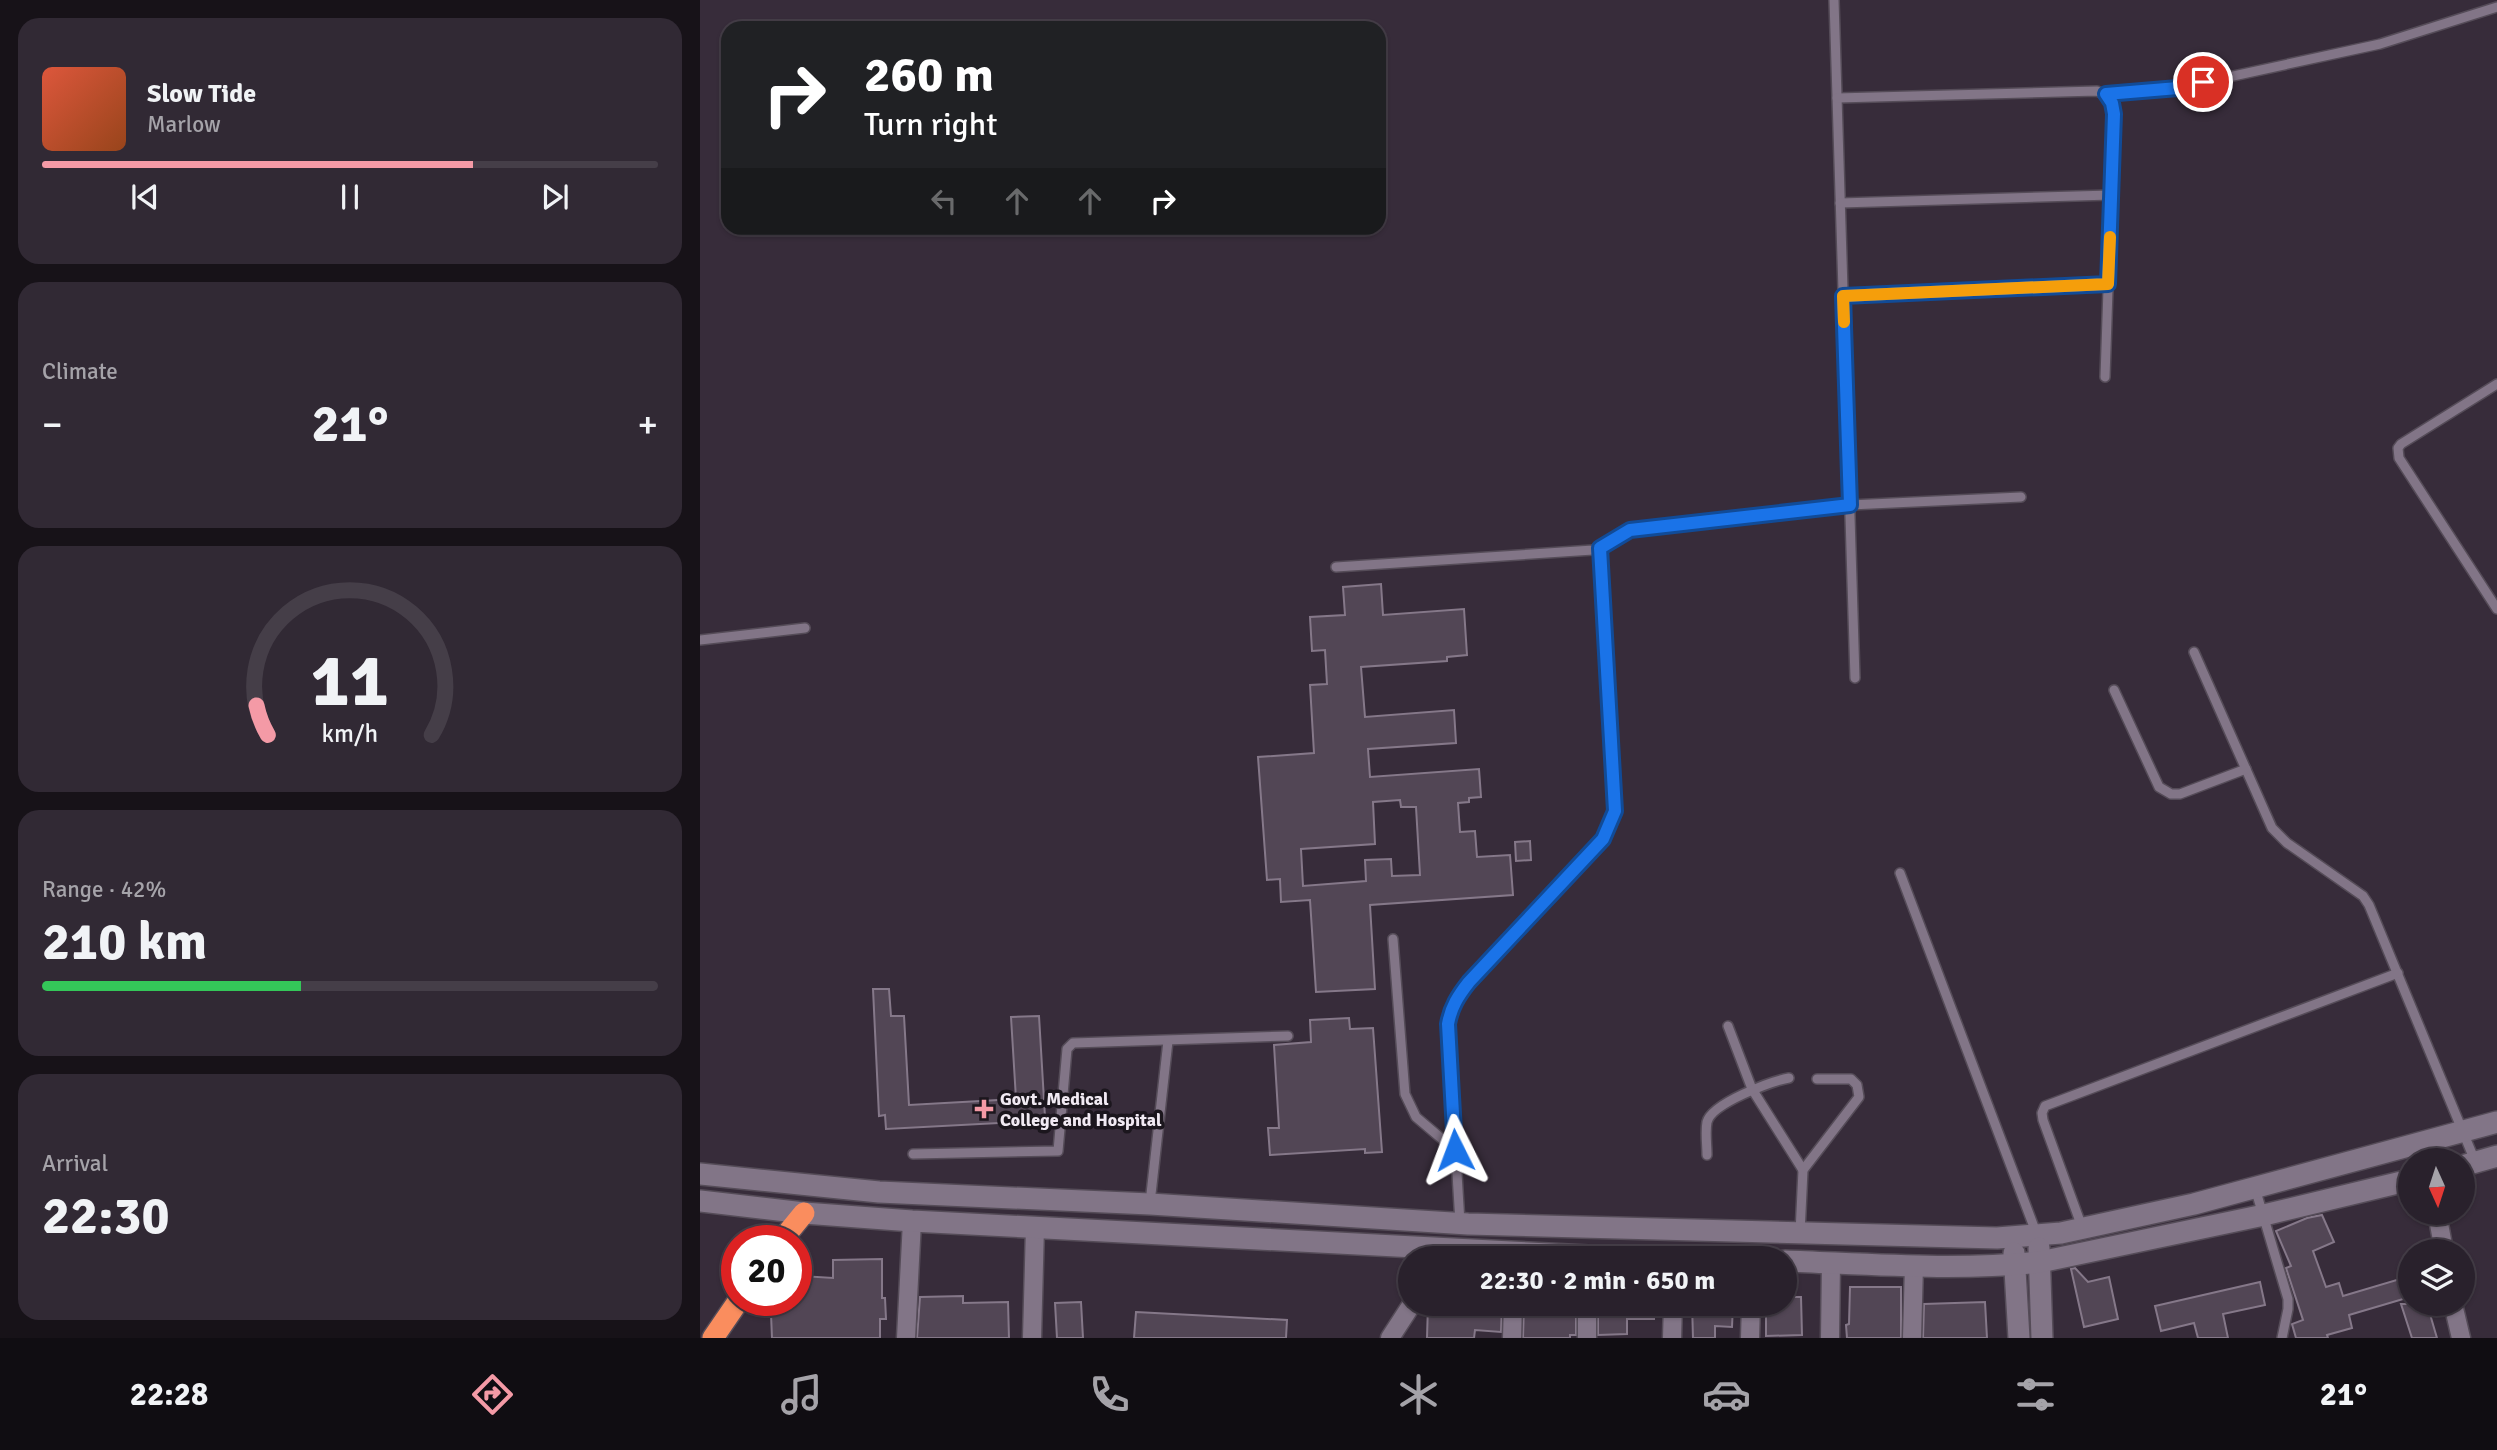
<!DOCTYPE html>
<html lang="en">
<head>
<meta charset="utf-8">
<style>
	:root { --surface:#29212c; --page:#312934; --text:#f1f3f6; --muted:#a5a3a9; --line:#453e48; --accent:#f49aa6 }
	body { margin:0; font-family:Signika,sans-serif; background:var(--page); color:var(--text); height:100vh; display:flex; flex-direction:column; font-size:26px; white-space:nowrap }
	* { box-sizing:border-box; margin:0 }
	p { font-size:23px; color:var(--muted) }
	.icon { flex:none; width:38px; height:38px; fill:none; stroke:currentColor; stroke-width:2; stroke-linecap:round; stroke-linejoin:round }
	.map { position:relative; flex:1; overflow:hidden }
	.details { display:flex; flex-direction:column; gap:18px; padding:18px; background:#171218; width:700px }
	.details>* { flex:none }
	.hud { position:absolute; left:21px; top:21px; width:665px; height:214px; border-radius:21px; box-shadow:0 2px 5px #0004,0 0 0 2px var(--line); background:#202124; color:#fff; overflow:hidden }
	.needle { width:46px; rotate:177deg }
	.tools { position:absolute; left:1698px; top:1148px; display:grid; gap:14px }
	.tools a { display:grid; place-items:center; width:77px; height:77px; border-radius:50%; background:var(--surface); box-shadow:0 2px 5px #0004,0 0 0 2px var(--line); font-size:35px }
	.speed { position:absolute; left:21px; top:1225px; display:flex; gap:14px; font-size:35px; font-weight:700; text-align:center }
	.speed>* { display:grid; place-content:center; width:91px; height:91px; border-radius:50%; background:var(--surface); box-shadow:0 2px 5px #0004,0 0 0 2px var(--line); line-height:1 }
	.speed .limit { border:10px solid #d22; background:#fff; color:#111 }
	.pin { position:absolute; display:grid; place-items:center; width:60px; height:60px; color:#fff; margin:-30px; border:4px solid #fff; border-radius:50%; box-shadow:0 2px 7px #0007 }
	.me { position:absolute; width:77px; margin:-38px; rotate:357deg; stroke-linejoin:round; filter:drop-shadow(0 0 5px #0008) }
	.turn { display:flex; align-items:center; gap:24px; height:147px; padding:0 28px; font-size:32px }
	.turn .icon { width:91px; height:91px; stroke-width:2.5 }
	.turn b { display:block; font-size:49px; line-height:60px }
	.lanes { display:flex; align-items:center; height:66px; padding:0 28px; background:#0003; justify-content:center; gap:35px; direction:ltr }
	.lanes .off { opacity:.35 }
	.big { font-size:52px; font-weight:700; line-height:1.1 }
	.details .widget { flex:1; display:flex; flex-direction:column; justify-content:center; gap:10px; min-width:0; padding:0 24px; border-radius:21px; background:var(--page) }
	.details .dial { align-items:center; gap:0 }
	.dial svg { height:182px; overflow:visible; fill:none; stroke:var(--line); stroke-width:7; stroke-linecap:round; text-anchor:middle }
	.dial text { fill:var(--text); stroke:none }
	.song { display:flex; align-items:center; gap:21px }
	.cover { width:84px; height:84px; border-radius:10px; background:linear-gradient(135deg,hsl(10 70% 55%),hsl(20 70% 35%)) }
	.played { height:7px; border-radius:4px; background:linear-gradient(90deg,var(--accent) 70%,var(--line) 70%) }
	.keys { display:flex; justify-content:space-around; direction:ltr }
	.heat { display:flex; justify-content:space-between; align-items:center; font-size:38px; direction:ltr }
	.charge { height:10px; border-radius:5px; background:linear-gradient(90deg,#34c759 42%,var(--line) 0) }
	.trip { position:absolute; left:698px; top:1246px; width:399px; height:70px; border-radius:35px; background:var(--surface); box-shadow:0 2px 5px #0004,0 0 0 2px var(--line); font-weight:700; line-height:70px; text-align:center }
	.tab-bar { display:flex; height:112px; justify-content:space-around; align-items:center; background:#100d12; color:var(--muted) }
	.tab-bar .icon { width:49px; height:49px }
	.tab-bar .current { color:var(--accent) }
	.tab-bar b { font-size:32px; color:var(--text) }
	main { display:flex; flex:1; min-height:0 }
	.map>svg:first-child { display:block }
	.building { fill:#524655; stroke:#857889; stroke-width:2; fill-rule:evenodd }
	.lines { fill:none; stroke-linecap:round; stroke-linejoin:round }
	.lane-casing { stroke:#554c58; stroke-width:12 }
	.street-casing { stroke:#554c58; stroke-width:21 }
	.secondary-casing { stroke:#554c58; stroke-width:24 }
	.highway-casing { stroke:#554c58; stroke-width:24 }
	.lane { stroke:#827587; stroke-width:9 }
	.street { stroke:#827587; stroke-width:18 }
	.secondary { stroke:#827587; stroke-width:21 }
	.highway { stroke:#fa8d5e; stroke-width:21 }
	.route-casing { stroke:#114b97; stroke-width:18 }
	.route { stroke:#1a73e8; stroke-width:12 }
	.slow { stroke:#f59e0b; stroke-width:12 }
	.poi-dot { fill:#f49aa6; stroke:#1b161d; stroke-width:2.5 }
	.labels { text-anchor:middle; stroke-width:7; stroke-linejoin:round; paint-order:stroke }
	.poi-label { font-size:18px; font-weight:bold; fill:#f1eaf3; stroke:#1b161d; text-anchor:start }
</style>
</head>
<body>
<main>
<section class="details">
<div class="widget">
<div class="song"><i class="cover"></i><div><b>Slow Tide</b><p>Marlow</p></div></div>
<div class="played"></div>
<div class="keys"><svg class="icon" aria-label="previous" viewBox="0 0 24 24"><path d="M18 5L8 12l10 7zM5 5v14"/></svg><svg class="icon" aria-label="pause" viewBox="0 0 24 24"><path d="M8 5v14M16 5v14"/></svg><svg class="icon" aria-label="next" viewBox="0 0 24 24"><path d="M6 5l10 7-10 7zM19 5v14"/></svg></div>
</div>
<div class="widget"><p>Climate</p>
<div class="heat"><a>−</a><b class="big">21°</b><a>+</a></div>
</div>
<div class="widget dial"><svg viewBox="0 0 100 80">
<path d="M14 69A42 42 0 1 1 86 69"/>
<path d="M14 69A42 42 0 0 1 9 56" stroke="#f49aa6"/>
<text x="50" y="56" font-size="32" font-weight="700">11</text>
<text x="50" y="72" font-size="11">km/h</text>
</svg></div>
<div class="widget"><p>Range · 42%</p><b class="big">210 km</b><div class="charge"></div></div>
<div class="widget"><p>Arrival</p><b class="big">22:30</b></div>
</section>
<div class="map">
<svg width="1797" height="1338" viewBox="0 0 1797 1338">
	<rect width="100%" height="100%" fill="#372c3a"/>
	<g class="building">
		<path d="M681 584 683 615 764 609 767 655 747 657V661L661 667 665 717 754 710 756 743 668 749 670 777 779 769 781 797 769 798V802L758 803 760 832 775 831 777 857 810 855 813 895 670 905 675 989 616 992 610 900 581 902 580 879 567 880 558 757 614 753 610 685 627 684 625 650 612 651 610 617 645 615 643 587ZM700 800 701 807H716L720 875 692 876 691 859 665 860 666 881 603 886 601 849 675 844 673 802Z"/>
		<path d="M830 841 831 860 816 861 815 842Z"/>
		<path d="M173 989H189L191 1016H204L209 1105 316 1099 311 1017 339 1016 345 1117 320 1119V1122L186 1129 185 1115 179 1116Z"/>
		<path d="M649 1018 650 1029 673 1028 682 1152 665 1153V1149L570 1155 568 1128H579L574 1045 611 1042 610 1020Z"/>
		<path d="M1622 1215 1634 1242 1613 1251 1626 1287 1639 1283 1643 1296 1710 1276V1297L1649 1315 1652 1328 1627 1335 1628 1338H1596L1592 1324 1603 1320 1586 1268 1591 1266 1576 1231 1607 1218Z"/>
		<path d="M182 1259V1298H185L186 1319H180V1338H72L71 1314H76V1300H96V1283L98 1280H102V1276L133 1278V1260Z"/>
		<path d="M1375 1268 1388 1282 1409 1277 1418 1319 1384 1327 1371 1269Z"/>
		<path d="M1560 1282 1565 1305 1523 1314 1528 1338H1498L1494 1323 1461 1331 1455 1306Z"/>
		<path d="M1150 1287H1201V1338H1147L1146 1325 1149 1324Z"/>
		<path d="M263 1296V1303L308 1302 309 1338H217L220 1297Z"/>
		<path d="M1085 1297H1101L1102 1335 1066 1336V1304H1085Z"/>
		<path d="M381 1302 383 1338H357L355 1303Z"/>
		<path d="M1285 1302 1287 1338H1223L1224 1304Z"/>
		<path d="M728 1304H802L801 1332 775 1330 774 1338H727Z"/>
		<path d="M824 1304H876V1335H870V1338H823Z"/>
		<path d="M898 1304H954V1319H927V1334L898 1335Z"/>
		<path d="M992 1304H1033L1032 1327 1015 1326V1338H993Z"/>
		<path d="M1701 1304H1727L1737 1338H1712Z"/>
		<path d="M436 1312 587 1320 586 1338H434Z"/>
	</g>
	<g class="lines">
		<defs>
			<g id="lane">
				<path d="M1134 0 1155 678"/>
				<path d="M1406 95 1478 88 1680 44 1797 7"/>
				<path d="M1137 98 1397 91C1409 96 1412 102 1414 114L1405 377"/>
				<path d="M1140 203 1411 195"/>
				<path d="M1143 296 1408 283"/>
				<path d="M1797 384 1701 444 1698 448 1699 458 1797 609"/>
				<path d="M636 567 893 550 907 545 930 530 1150 505 1321 497"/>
				<path d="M0 640 105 628"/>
				<path d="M1494 652 1572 828 1587 843 1663 896 1669 905 1775 1161"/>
				<path d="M1414 690 1459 787 1471 794H1480L1546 769"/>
				<path d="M1200 873 1337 1235"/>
				<path d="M693 939 705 1094 716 1117 755 1150"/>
				<path d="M1028 1026 1052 1089 1103 1170"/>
				<path d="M213 1154 358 1151 367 1049 373 1043 588 1036"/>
				<path d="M1007 1155C1007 1145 1005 1132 1007 1122 1012 1103 1072 1081 1089 1078"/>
				<path d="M1555 1188 1588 1299V1309L1582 1338"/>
				<path d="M450 1203 468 1041"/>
				<path d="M760 1223 748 1024C751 1007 758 996 769 982L903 839 915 811 900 548"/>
				<path d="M1382 1227 1343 1120 1342 1113 1345 1106 1698 973"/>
				<path d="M1100 1233 1103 1170 1159 1097 1157 1085 1151 1079H1117"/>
			</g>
			<g id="street">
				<path d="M1722 1144 1726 1160"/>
				<path d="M1737 1213 1744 1251"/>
				<path d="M1753 1304 1761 1338"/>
				<path d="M206 1338 212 1221"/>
				<path d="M332 1338 335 1227"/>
				<path d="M690 1338 712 1304"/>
				<path d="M812 1338 813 1304"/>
				<path d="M887 1338V1304"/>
				<path d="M972 1338 973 1304"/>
				<path d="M1050 1338 1051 1304"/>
				<path d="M1130 1338 1131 1262"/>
				<path d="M1212 1338 1214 1265"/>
			</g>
			<g id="secondary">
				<path d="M1762 1166 1797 1156"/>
				<path d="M0 1174 179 1192 450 1204 768 1224 1297 1238 1361 1233 1494 1204 1797 1122"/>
				<path d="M0 1201 104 1213 212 1221 888 1256 981 1258"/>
				<path d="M1339 1248 1342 1338"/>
				<path d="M1314 1253 1319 1338"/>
				<path d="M1085 1261C1169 1264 1256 1271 1340 1262L1564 1215 1710 1180"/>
			</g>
			<g id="highway">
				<path d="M81 1241 104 1213"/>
				<path d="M13 1338 39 1300"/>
			</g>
		</defs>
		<use href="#lane" class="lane-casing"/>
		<use href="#street" class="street-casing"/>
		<use href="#secondary" class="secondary-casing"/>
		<use href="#highway" class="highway-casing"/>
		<use href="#lane" class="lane"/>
		<use href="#street" class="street"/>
		<use href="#secondary" class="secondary"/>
		<use href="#highway" class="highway"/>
	</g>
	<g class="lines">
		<defs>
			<path id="route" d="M755 1150 748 1024C751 1007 758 996 769 982L903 839 915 811 900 548 930 530 1150 505 1143 296 1408 284 1414 114 1412 103 1406 94 1478 88 1503 82"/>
		</defs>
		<use href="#route" class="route-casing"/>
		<use href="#route" class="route"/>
		<path class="slow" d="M1144 322 1143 296 1408 284 1410 237"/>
	</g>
	<path class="poi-dot" d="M280.5 1098.5h7v7h7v7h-7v7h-7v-7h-7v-7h7z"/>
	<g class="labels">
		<g class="poi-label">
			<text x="300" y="1105">Govt. Medical<tspan x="300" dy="21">College and Hospital</tspan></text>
		</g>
	</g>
</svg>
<div class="tools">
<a><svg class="needle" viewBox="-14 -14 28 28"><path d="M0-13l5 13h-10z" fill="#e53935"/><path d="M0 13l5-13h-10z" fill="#a5a3a9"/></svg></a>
<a><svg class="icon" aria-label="layers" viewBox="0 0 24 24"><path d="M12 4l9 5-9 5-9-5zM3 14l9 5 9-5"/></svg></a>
</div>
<div class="speed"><div class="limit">20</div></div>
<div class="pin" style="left:1503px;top:82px;background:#d93025"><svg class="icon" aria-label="arrive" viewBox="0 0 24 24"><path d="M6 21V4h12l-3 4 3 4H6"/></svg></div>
<svg class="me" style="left:755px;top:1150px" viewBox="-20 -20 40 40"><path d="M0-17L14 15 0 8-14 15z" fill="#1a73e8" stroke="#fff" stroke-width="4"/></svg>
<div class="trip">22:30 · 2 min · 650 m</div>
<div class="hud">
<div class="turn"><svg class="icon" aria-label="right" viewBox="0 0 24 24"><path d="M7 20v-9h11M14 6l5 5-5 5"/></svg><div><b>260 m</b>Turn right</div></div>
<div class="lanes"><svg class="icon off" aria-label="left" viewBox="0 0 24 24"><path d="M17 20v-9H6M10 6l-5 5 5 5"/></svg><svg class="icon off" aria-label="ahead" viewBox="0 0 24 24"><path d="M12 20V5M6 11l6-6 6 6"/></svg><svg class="icon off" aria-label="ahead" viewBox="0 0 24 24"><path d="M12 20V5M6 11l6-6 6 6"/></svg><svg class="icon" aria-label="right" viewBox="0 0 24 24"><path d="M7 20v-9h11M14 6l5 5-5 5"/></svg></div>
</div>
</div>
</main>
<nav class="tab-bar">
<b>22:28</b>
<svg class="icon current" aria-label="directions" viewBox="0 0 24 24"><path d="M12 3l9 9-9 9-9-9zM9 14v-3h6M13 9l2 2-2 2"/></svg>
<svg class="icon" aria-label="music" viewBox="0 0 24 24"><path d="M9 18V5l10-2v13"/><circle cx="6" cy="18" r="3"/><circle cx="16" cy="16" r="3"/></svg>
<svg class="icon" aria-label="phone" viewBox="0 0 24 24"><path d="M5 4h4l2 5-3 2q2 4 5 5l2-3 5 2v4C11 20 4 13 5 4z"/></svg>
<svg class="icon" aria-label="climate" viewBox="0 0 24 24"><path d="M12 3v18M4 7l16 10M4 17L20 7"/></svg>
<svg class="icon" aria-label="car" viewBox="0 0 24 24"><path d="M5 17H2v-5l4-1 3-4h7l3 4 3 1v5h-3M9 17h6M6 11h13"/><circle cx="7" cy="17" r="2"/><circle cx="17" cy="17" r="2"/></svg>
<svg class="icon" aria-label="filters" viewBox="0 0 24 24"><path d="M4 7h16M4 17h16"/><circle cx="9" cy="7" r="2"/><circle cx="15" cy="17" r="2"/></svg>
<b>21°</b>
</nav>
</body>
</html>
